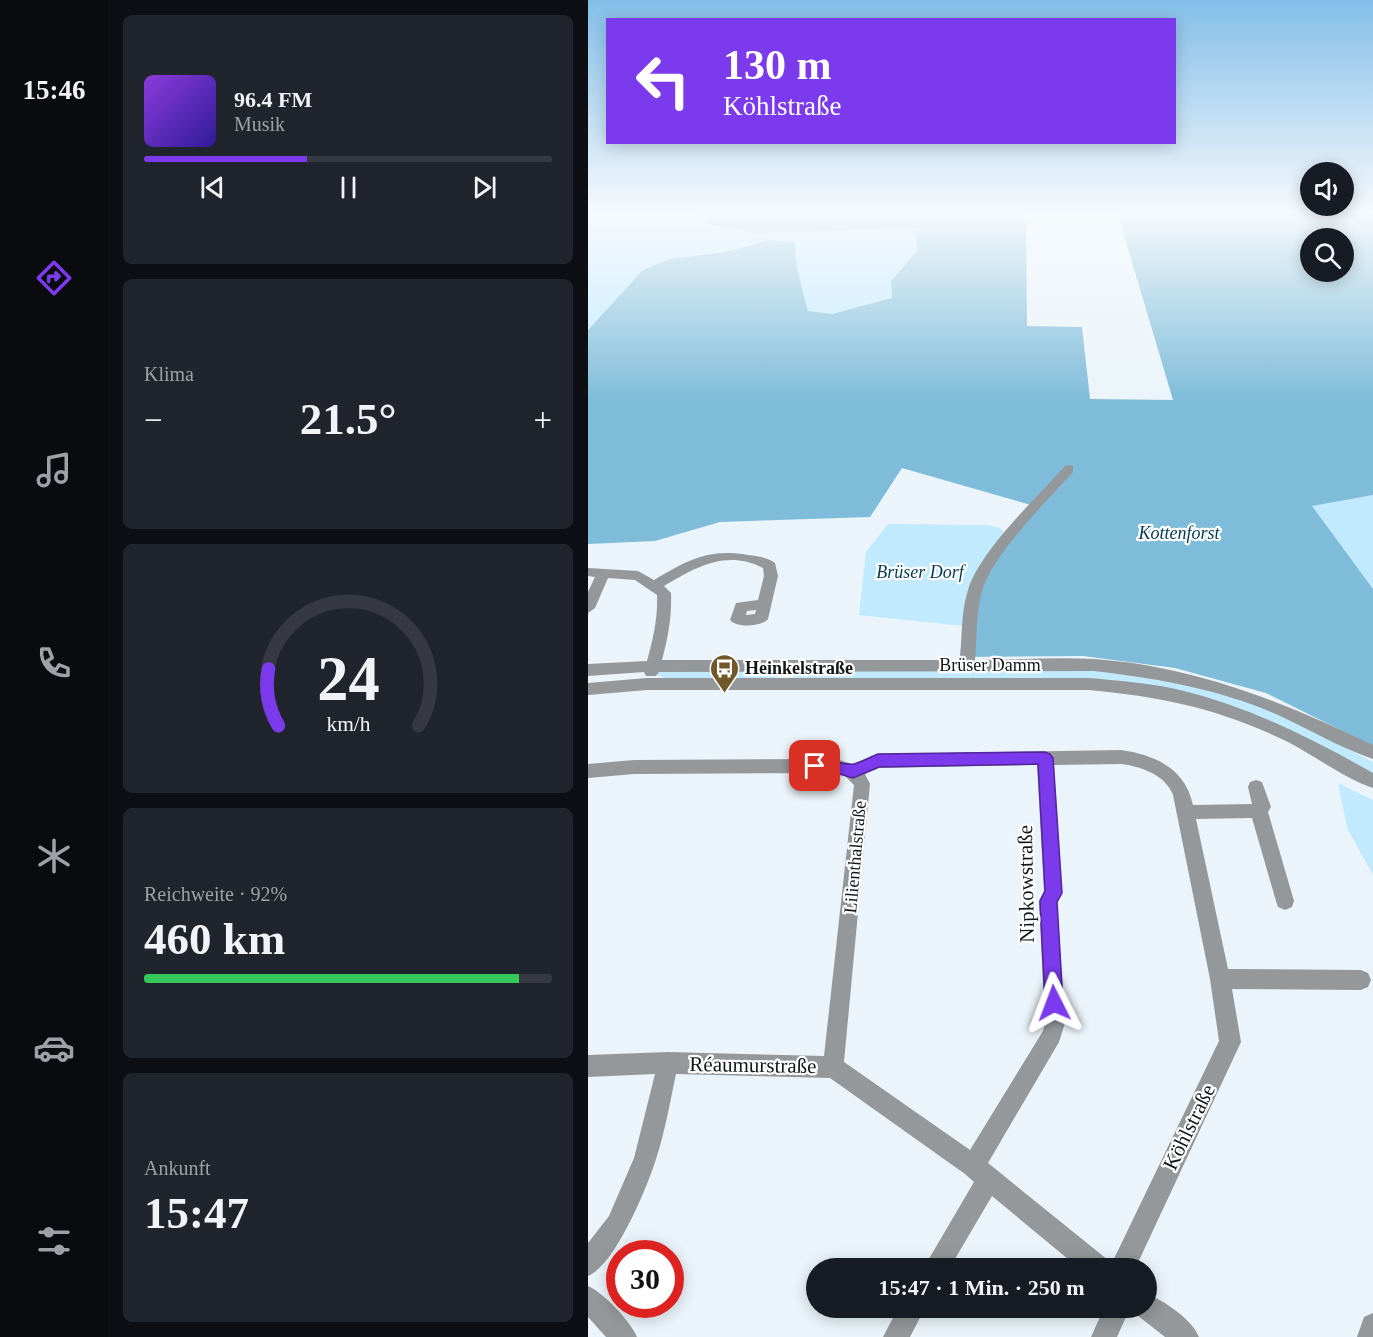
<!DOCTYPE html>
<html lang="de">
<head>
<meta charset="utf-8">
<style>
	:root { --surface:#171b24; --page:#20242c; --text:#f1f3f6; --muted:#9ea1a6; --line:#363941; --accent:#7c3aed }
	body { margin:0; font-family:Georgia,serif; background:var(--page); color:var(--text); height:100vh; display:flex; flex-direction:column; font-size:22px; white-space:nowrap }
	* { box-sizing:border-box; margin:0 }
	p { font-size:20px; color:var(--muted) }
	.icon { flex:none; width:33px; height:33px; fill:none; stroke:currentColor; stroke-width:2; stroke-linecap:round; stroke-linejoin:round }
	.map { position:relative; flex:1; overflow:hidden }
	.sheet { display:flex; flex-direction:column; gap:15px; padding:15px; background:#0d0f14; width:480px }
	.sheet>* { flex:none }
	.top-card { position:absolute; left:18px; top:18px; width:570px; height:126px; border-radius:0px; box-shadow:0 3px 15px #0003; background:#7c3aed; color:#fff; overflow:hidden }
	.controls { position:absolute; left:712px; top:162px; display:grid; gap:12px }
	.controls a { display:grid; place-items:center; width:54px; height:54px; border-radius:50%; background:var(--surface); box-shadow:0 3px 15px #0003; font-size:30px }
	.speed { position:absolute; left:18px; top:1240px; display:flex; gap:12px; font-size:30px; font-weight:700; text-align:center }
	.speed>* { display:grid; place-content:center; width:78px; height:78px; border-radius:50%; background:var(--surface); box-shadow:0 3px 15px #0003; line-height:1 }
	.speed .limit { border:9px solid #d22; background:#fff; color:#111 }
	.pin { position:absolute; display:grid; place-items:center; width:51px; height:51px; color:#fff; margin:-26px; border-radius:12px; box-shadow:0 3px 9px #0006 }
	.me { position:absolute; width:66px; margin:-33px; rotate:357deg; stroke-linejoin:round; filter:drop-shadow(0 0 4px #0008) }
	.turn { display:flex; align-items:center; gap:21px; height:126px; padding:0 18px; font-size:27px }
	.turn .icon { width:78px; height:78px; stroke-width:2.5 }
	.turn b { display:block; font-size:42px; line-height:51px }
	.big { font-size:45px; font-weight:600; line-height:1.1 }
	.sheet .widget { flex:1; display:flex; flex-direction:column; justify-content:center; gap:9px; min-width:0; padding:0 21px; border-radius:9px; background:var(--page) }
	.sheet .dial { align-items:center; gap:0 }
	.dial svg { height:156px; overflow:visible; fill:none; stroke:var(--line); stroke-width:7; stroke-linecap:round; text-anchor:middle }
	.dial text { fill:var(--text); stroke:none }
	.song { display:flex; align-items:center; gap:18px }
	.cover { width:72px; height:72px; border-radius:9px; background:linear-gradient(135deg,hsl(270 70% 55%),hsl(250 70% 35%)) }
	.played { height:6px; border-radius:3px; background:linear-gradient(90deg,var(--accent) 40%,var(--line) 40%) }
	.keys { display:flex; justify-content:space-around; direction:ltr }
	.heat { display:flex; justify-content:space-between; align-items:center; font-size:33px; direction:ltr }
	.charge { height:9px; border-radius:4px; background:linear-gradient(90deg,#34c759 92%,var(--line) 0) }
	.trip { position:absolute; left:218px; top:1258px; width:351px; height:60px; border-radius:30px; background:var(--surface); box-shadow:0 3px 15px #0003; font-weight:600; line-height:60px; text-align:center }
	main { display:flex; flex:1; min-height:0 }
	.tabs { display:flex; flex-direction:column; width:108px; justify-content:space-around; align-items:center; background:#090b0e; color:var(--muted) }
	.tabs .icon { width:42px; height:42px }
	.tabs .current { color:var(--accent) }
	.tabs b { font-size:27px; color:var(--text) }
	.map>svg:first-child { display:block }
	.green { fill:#c1eaff }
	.forest { fill:#7ebcd9; fill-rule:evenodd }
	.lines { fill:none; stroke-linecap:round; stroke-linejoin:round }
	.minor { fill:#94989b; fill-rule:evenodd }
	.route { fill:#7c3aed; stroke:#51269a; stroke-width:1.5 }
	.labels { text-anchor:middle; stroke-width:4.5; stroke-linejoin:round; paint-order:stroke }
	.park-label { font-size:18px; font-style:italic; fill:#023b4f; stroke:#fff }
	.street-label { font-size:18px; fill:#131719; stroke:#fff }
	.poi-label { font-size:18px; font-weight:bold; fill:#131719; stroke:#fff; text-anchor:start }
	.near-street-label { font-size:21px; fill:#131719; stroke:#fff }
</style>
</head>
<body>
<main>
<nav class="tabs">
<b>15:46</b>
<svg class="icon current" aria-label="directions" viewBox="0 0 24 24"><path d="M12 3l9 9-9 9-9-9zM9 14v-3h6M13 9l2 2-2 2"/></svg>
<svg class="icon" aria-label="music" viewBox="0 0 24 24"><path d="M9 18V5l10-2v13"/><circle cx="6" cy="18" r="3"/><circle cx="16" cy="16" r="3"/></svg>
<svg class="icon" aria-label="phone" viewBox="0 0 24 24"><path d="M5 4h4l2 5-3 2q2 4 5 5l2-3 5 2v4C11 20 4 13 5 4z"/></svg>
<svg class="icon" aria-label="climate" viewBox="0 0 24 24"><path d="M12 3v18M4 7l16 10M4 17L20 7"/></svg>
<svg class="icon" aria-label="car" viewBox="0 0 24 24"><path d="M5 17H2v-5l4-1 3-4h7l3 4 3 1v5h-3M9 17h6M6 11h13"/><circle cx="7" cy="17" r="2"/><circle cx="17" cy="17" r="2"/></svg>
<svg class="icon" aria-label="filters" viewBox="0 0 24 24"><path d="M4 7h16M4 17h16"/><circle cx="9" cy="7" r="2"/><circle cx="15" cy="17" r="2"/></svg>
</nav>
<section class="sheet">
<div class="widget">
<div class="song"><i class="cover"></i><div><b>96.4 FM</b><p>Musik</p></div></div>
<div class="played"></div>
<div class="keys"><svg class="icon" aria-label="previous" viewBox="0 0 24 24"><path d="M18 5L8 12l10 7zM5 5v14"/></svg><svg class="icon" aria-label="pause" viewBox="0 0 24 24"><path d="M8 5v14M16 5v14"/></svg><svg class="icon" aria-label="next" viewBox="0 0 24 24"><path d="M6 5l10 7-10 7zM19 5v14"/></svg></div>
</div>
<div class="widget"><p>Klima</p>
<div class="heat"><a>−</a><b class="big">21.5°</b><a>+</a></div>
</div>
<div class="widget dial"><svg viewBox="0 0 100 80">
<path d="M14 69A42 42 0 1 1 86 69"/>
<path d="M14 69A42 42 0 0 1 9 40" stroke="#7c3aed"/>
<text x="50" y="56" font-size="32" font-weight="700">24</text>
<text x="50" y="72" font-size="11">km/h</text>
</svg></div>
<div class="widget"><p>Reichweite · 92%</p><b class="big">460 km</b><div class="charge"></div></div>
<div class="widget"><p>Ankunft</p><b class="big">15:47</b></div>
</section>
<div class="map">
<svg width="785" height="1337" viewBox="0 0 785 1337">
	<rect width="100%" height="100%" fill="#eaf4fa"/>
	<g class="green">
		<path d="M0 215H100L125 225 167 233 329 227V251L303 281 304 298 244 314 220 312 209 269 207 242 180 240 138 252 82 259 0 330Z"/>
		<path d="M785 495V589L723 506Z"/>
		<path d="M300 524 400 525 412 528 418 535 375 626 271 615 278 552Z"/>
		<path d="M197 669 187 679H77L68 674 69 671Z"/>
		<path d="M493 669C522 673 551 675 580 679 653 691 720 728 785 762V774L748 755 559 685 203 679 213 670Z"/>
		<path d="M750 783 785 800V875L759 828Z"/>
	</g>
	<path class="forest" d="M100 215H438L439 326 494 327 502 399 585 400 530 215H785V495L724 506 785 589V746L678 693 587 668 495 656 372 657 377 609 443 505 314 468 282 517 132 522 67 541 0 544V330L55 270 82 259 138 252 180 240 207 242 209 269 220 311 244 314 304 298 303 281 329 251 328 228 167 233 125 225ZM723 238H756V272H723Z"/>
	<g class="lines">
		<g class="minor">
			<path d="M481 465 485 466V472C459 501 404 555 394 591 388 612 389 638 387 660 426 660 467 657 506 659 606 666 696 702 785 745V759C749 747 712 724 676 709 620 687 565 678 506 671L71 672 68 676H58L56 672 0 676V664L59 661C65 639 70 618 69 595L47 580 20 578 7 608 0 613V592L7 577 0 576V568L50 571 66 580C99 561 119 548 160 555 169 556 179 557 187 563L190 576 180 619C173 627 149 628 142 620L148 603 170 600 176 576 175 568C138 549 107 568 76 586L83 593C84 616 80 638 74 660H372C374 638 373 611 380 590 393 549 447 500 477 466ZM168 610 167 614 158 615 159 611Z"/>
			<path d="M59 678H501C533 681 565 683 596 691 664 708 725 739 785 773V788C758 779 727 756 700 742 632 709 576 697 501 690H59L0 695V683Z"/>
			<path d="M533 750C567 755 597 768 605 805L664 804 660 787 662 782 668 780 674 782 683 807 680 812 706 901 704 907 697 910 690 907 688 901 664 818 608 819 640 969 773 970 780 973 783 980 780 987 773 990 644 989 653 1042 547 1269H492L404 1196 361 1269H335L386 1182 377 1174 242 1078 88 1074C82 1102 77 1132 68 1159 59 1188 27 1265 0 1276V1243L21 1216 46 1158 67 1074 0 1077V1055L80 1052 236 1056 266 785 257 776 248 773 46 774 0 778V764L46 760 248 759 264 764 290 754ZM533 764C552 766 578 775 585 795L622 979 631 1041 522 1267 520 1260 400 1163 471 1042 477 1023 469 903 474 893 466 765ZM449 765 456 891 451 901 457 1023 455 1031 382 1150 256 1062 282 784 277 774 291 768Z"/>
			<path d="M0 1286C16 1293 42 1321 49 1337H18L0 1317Z"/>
			<path d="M558 1293C576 1301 604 1319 611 1337H577L549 1315 546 1308H558Z"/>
			<path d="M310 1308H337L322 1337H295Z"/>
			<path d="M516 1308H542L529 1337H503Z"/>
			<path d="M785 1313V1337H769L776 1317Z"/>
		</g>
	</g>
	<linearGradient id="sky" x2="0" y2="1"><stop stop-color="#83bee8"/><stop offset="0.53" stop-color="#f6fafd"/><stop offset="1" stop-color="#f6fafd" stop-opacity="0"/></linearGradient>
	<rect width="785" height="402" fill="url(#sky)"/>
	<path class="route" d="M457 752 462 754 465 758 474 893 469 902 475 1003 473 1009 466 1012 459 1009 457 1003 452 901 457 891 450 764 291 767 265 778 248 773 222 771 220 766 222 762C239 756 255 766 266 764 274 762 282 757 290 754Z"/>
	<defs>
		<symbol id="bus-pin" viewBox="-11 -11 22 30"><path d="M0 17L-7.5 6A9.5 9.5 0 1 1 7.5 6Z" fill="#715729" stroke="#fff"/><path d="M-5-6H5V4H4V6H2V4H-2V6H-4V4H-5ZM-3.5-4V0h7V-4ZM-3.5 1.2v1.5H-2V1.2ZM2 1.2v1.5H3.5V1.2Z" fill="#fff"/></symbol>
	</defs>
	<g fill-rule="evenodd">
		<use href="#bus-pin" x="120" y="652" width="33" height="45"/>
	</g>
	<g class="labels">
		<g class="park-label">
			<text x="591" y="539">Kottenforst</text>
			<text x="332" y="578">Brüser Dorf</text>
		</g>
		<g class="street-label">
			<text x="402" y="671">Brüser Damm</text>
			<text transform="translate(267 857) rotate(-85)" y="6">Lilienthalstraße</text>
		</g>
		<g class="poi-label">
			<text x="157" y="674">Heinkelstraße</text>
		</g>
		<g class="near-street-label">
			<text transform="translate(438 884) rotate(-91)" y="7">Nipkowstraße</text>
			<text transform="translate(165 1065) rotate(1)" y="7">Réaumurstraße</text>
			<text transform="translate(601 1127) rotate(-64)" y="7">Köhlstraße</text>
		</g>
	</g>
</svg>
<div class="controls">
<a><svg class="icon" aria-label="sound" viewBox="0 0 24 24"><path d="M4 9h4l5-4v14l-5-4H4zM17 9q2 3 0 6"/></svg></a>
<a><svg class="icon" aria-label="search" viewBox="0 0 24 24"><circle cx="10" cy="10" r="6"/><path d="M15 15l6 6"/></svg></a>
</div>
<div class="speed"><div class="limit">30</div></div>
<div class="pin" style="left:227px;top:766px;background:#d93025"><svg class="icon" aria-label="arrive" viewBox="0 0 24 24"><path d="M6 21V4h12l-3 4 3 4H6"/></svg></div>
<svg class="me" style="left:466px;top:1003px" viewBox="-20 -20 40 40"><path d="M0-17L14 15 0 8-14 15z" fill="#7c3aed" stroke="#fff" stroke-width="4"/></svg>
<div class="trip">15:47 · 1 Min. · 250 m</div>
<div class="top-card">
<div class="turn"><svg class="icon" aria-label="left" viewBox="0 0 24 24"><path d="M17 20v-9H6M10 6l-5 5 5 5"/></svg><div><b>130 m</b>Köhlstraße</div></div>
</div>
</div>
</main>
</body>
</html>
